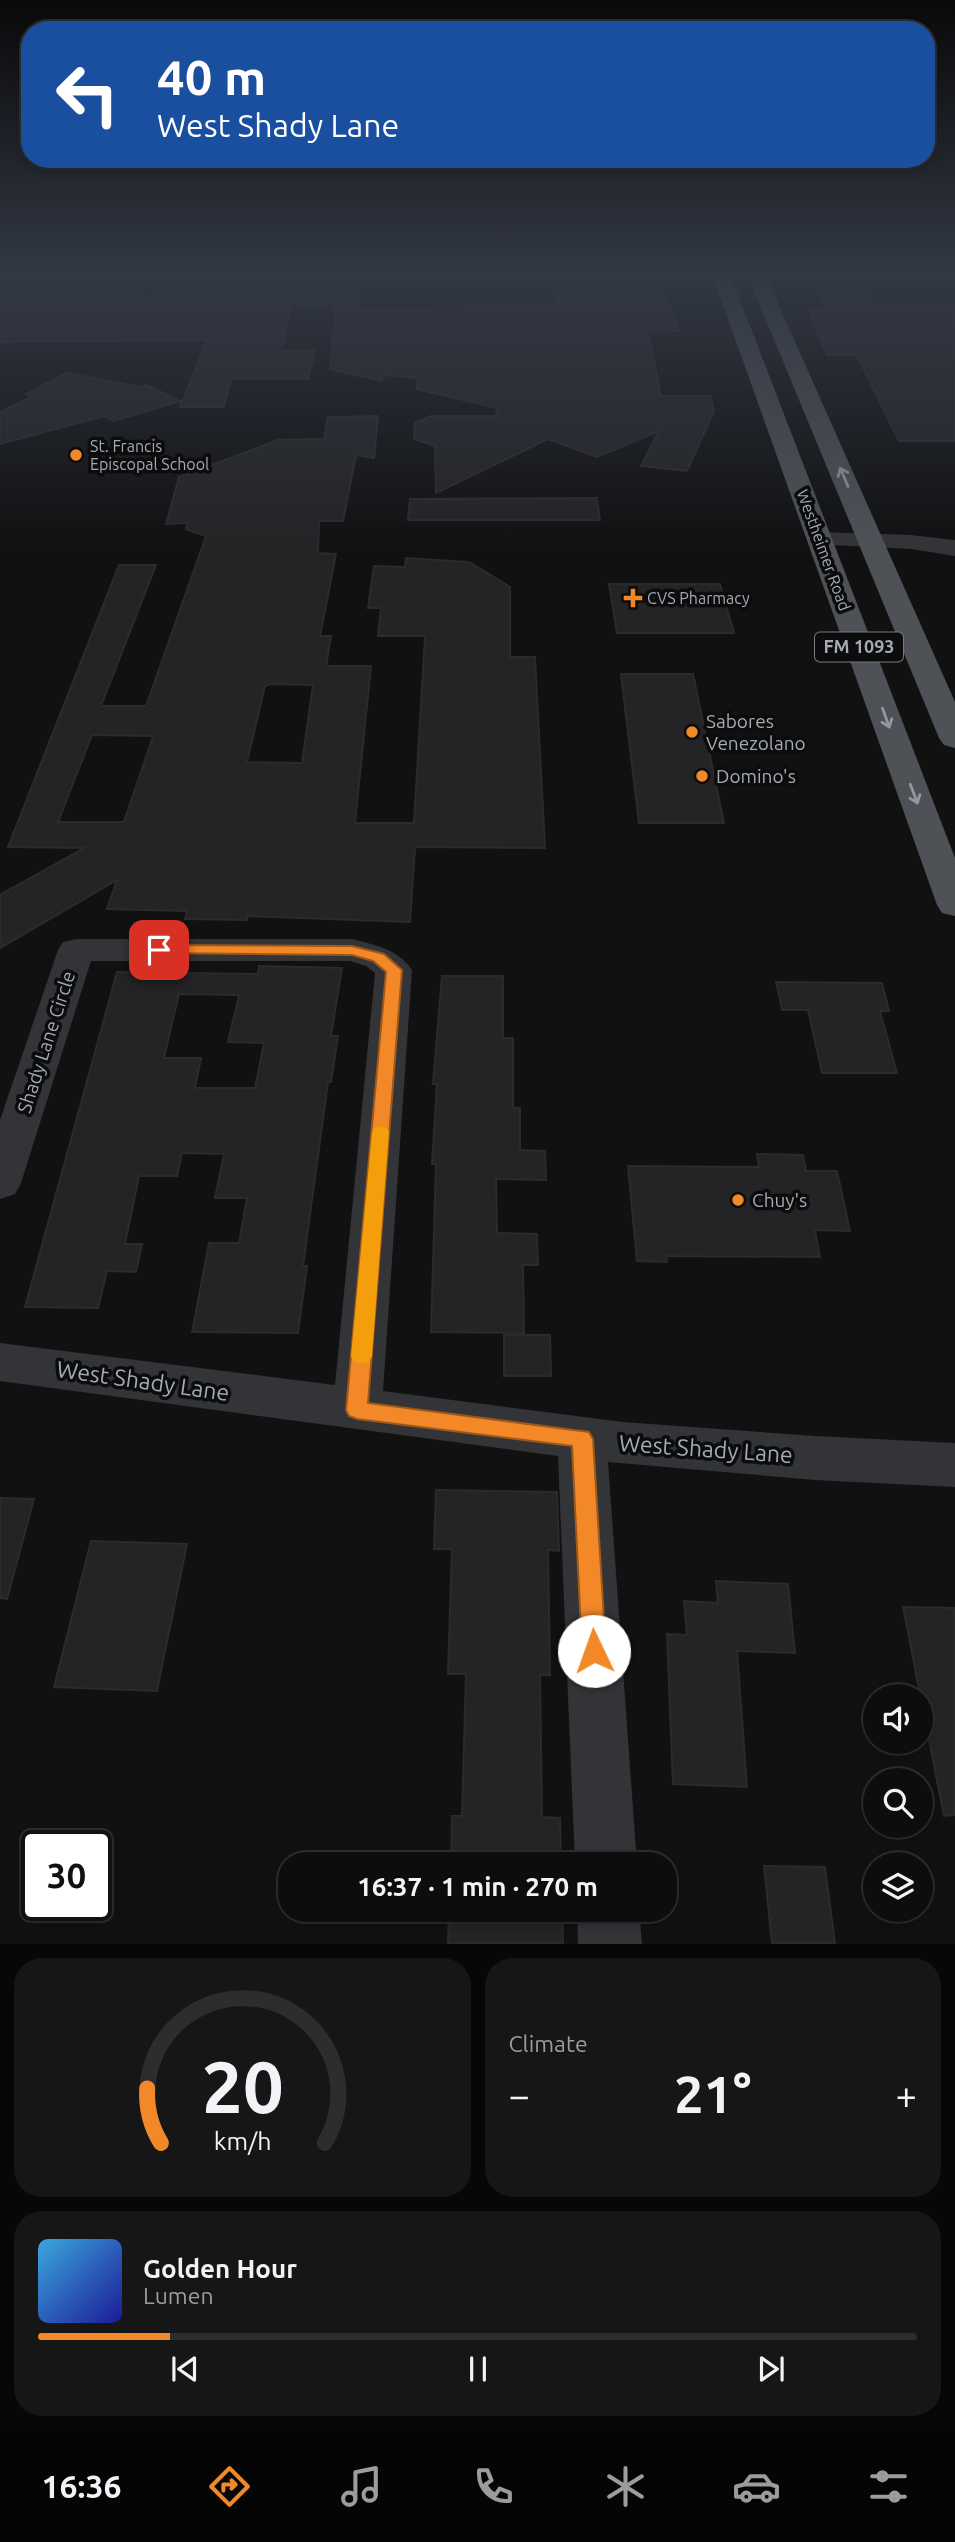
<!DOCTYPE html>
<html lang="en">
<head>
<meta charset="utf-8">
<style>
	:root { --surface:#0d0d0e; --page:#161617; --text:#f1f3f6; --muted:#9a9c9e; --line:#2d2d2e; --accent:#f28828 }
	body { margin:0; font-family:Ubuntu,sans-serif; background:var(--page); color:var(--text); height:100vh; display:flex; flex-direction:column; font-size:26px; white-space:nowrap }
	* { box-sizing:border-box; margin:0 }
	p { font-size:23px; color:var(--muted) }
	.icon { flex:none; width:38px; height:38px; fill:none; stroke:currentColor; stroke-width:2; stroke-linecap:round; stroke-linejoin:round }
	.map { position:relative; height:1944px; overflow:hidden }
	.details { display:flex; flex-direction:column; gap:14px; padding:14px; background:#070708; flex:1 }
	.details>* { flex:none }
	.top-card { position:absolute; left:21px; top:21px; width:914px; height:147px; border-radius:28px; box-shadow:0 4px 10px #0003,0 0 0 2px var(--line); background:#1a4fa0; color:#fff; overflow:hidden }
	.tools { position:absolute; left:863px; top:1684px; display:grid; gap:14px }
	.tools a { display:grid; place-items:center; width:70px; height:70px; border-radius:50%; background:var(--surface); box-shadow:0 4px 10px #0003,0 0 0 2px var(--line); font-size:35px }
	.speed { position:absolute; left:21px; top:1830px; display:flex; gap:14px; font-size:35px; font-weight:700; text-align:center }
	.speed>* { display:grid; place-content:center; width:91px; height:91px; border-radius:50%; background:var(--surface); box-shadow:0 4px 10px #0003,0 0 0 2px var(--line); line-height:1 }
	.speed .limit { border:4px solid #111; border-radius:10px; background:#fff; color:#111 }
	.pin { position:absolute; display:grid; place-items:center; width:60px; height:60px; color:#fff; margin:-30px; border-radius:14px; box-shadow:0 4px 10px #0006 }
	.me { position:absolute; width:77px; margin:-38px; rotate:357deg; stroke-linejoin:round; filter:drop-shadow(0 0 5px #0008) }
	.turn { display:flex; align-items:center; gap:24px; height:147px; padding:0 21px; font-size:32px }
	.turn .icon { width:91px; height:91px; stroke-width:2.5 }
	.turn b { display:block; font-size:49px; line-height:60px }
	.big { font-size:52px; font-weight:600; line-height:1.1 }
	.details .tile { flex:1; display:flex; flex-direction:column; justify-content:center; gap:10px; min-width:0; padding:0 24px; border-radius:28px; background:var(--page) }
	.details .dial { align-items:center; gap:0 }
	.dial svg { height:182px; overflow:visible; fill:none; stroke:var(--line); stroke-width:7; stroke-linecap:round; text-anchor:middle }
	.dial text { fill:var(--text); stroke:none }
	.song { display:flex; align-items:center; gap:21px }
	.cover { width:84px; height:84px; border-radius:10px; background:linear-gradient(135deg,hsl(200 70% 55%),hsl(240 70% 35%)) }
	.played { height:7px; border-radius:4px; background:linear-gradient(90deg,var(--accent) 15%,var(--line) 15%) }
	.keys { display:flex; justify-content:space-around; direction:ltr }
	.heat { display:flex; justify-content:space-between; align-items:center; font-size:38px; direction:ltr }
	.details .tiles { flex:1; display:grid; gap:14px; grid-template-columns:1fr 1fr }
	.tile:last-child { grid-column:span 2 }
	.trip { position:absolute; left:278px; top:1852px; width:399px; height:70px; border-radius:28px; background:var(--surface); box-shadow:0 4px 10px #0003,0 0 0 2px var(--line); font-weight:600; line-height:70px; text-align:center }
	.menu { display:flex; height:112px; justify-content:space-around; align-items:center; background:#050506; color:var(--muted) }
	.menu .icon { width:49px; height:49px }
	.menu .current { color:var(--accent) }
	.menu b { font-size:32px; color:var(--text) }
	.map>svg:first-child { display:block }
	.building { fill:#242426; stroke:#2b2b2e; stroke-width:2; fill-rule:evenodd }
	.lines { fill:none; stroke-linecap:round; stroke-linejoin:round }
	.minor { fill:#323437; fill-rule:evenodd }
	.major { fill:#4e5156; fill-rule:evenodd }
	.oneway { stroke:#9198a0 }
	.route { fill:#f28828; stroke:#9d581a; stroke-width:2 }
	.slow { fill:#f59e0b }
	.poi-dot { fill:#f28828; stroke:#0c0c0d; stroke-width:2.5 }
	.labels { text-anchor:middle; stroke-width:7; stroke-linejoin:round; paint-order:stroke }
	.far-poi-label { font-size:16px; fill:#a2aab3; stroke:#0c0c0d; text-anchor:start }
	.far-street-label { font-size:16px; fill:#a2aab3; stroke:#0c0c0d }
	.shield { fill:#0c0c0d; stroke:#757b81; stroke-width:2 }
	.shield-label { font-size:18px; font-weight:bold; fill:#a2aab3 }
	.poi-label { font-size:19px; fill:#a2aab3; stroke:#0c0c0d; text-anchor:start }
	.street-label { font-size:19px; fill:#a2aab3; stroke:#0c0c0d }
	.near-street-label { font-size:23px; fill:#a2aab3; stroke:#0c0c0d }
</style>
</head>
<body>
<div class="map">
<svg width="955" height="1944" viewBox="0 0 955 1944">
	<rect width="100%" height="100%" fill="#111112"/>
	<g class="building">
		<path d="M115 274H142L137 296 229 294 236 274H361L358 310 558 304 550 274H656L679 331 648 332 661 396H710L714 411 687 471 641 466 659 431 597 457 548 439 436 493 435 446 414 439 415 423 431 416H496L497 408 417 389 418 378 383 375 382 381 330 369 336 304H292L281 351H315L308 379H231L224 407H180L207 340 0 342V278L26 277 61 289Z"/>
		<path d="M812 276 859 277 874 304 955 305V441H899L857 355H827L808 309H827Z"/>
		<path d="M67 373 139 387 146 385 181 401 113 421 104 416 0 444V412L33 396 26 394Z"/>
		<path d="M378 416 374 458 356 455 343 521H319L318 553 336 554 320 636H331L326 666H371L355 823H414L425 636H378L381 608H368L374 566 405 567 406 558 469 562 510 587V657H535L545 848 415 847 410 922 247 916V920L185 919 187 911 107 909 117 880 0 948V895L84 848 8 847 119 565H156L101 706H146L206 536 186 529 187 523 166 524 179 477 278 440 324 439 328 417ZM271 684 313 685 302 763 247 762 265 686ZM92 735 153 736 124 822H58Z"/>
		<path d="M597 498 600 520H408L410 499Z"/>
		<path d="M609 584H720L734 633H617Z"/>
		<path d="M621 674H693L724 823H639Z"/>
		<path d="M259 966 342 968 331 1036H338L331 1082H328L303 1266H307L298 1333 192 1332 209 1243H239L247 1198H215L224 1154 182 1153 177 1176H139L125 1244H142L136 1272 107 1271 98 1308 25 1307 117 972 258 974ZM179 994 239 995 228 1042 264 1043 255 1088H195L201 1058H164Z"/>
		<path d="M442 976H503V1038H513V1108H520V1150L545 1151 546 1180 496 1179 497 1233 537 1234 538 1265H523L524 1333 431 1332 436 1164H432L437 1084H433Z"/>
		<path d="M776 982 882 983 889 1011H880L897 1073H822L808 1010H782Z"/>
		<path d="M757 1154 803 1155 806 1171H837L850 1231 815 1230 820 1257 666 1256 667 1262 637 1261 628 1166 759 1167Z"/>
		<path d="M504 1335H550L551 1376H504Z"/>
		<path d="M436 1490 557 1492 559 1551 548 1550 550 1675H540L542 1817 560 1818 561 1864H451L452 1816H462L466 1674H448L452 1549H434Z"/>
		<path d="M0 1498 34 1499 7 1599 0 1598Z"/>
		<path d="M91 1541 187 1544 157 1691 54 1687Z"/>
		<path d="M716 1581 788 1584 795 1653 737 1651 747 1787 673 1784 667 1634 687 1635 684 1601 718 1603Z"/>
		<path d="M903 1607 955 1608V1815L944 1816Z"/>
		<path d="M764 1866 825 1867 835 1943H772Z"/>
		<path d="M449 1909H562L563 1943H448Z"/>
	</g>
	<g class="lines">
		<g class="minor">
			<path d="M820 532 911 535 955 540V556L911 549 811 544 808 539 811 534Z"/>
			<path d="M76 939H352C375 945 398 949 412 970L383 1391 623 1422 815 1436 955 1443V1487L815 1480 608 1462 637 1864H575L558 1456 0 1381V1343L335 1385 375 973 366 966 350 961H91L21 1183 15 1194 0 1199V1120L58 950 63 942Z"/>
			<path d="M577 1909H639L642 1944H578Z"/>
		</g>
		<g class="major">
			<path d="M712 274H730L955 858V916L942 913 937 905Z"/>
			<path d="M747 274H765L955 702V748L944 745 939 738Z"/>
		</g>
	</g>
	<defs><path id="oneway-shaft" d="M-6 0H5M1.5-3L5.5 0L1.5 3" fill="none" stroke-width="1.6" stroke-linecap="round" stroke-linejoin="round" transform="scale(1.75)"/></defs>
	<g class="oneway">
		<use href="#oneway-shaft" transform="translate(844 477) rotate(-113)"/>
		<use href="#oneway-shaft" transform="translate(886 718) rotate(70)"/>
		<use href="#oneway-shaft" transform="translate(914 794) rotate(69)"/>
	</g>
	<linearGradient id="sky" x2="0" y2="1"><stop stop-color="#09090a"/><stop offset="0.5" stop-color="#323844"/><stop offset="1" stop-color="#323844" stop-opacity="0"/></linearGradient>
	<rect width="955" height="546" fill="url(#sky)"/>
	<path class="route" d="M159 945 352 946 384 954 402 970 368 1403 589 1432 593 1439 606 1651 602 1659 594 1663 585 1659 582 1651 572 1446 357 1419 349 1416 346 1410 386 972 373 961 352 955 153 953 151 950 153 946Z"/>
	<path class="slow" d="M381 1126 387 1128 389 1132 372 1356 369 1362 361 1364 354 1362 351 1356 372 1132 374 1128Z"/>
	<g class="poi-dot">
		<circle cx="76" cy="455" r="7"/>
		<path d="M629.5 587.5h7v7h7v7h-7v7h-7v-7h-7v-7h7z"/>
		<circle cx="692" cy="732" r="7"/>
		<circle cx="702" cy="776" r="7"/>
		<circle cx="738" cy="1200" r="7"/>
	</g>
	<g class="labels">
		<g class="far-poi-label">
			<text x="90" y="452">St. Francis<tspan x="90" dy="18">Episcopal School</tspan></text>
			<text x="647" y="604">CVS Pharmacy</text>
		</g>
		<g class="far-street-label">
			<text transform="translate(824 550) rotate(70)" y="6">Westheimer Road</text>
		</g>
		<rect class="shield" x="815" y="632.5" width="88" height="29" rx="5"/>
		<g class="shield-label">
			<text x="859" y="653">FM 1093</text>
		</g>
		<g class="poi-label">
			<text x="706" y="728">Sabores<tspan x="706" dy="22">Venezolano</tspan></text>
			<text x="716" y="783">Domino's</text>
			<text x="752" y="1207">Chuy's</text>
		</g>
		<g class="street-label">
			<text transform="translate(46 1042) rotate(-72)" y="7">Shady Lane Circle</text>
		</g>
		<g class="near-street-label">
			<text transform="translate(143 1381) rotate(8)" y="8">West Shady Lane</text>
			<text transform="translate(706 1449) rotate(4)" y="8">West Shady Lane</text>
		</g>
	</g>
</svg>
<div class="tools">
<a><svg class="icon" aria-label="sound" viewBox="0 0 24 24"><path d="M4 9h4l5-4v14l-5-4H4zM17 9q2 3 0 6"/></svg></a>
<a><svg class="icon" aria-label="search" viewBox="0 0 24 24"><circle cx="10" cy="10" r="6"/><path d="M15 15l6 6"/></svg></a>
<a><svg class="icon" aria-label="layers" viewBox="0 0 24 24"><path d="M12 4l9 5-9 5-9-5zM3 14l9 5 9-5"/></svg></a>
</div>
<div class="speed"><div class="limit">30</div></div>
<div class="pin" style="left:159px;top:950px;background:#d93025"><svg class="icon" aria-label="arrive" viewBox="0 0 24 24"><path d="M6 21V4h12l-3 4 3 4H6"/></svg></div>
<svg class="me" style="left:594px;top:1651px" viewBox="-20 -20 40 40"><circle r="19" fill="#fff"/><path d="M0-13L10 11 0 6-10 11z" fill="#f28828"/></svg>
<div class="trip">16:37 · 1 min · 270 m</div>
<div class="top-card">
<div class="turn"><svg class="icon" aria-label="left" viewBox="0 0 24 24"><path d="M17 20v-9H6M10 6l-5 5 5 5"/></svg><div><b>40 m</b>West Shady Lane</div></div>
</div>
</div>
<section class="details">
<div class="tiles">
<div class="tile dial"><svg viewBox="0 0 100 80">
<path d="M14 69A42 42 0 1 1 86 69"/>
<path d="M14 69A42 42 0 0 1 8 45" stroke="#f28828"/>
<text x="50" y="56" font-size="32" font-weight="700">20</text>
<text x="50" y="72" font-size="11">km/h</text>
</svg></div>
<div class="tile"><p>Climate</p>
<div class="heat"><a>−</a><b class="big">21°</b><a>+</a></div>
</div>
<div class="tile">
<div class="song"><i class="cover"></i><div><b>Golden Hour</b><p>Lumen</p></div></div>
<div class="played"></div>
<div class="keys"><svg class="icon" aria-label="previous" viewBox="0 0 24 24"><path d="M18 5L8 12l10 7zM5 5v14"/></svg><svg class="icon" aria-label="pause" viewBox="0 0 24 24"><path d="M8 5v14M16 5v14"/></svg><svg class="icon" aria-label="next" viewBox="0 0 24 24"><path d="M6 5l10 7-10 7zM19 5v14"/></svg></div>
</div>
</div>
</section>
<nav class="menu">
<b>16:36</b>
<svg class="icon current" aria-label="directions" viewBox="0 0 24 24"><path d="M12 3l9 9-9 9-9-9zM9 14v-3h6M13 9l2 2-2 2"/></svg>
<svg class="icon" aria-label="music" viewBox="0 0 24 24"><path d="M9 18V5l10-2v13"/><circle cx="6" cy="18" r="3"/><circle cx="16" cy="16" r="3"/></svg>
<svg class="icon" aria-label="phone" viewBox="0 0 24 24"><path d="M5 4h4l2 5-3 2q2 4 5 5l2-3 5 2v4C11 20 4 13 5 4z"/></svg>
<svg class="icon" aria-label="climate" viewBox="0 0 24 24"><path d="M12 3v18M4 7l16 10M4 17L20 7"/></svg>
<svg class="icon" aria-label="car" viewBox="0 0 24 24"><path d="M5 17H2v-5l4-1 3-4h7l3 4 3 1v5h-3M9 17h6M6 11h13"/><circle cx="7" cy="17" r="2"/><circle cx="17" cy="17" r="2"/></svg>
<svg class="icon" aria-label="filters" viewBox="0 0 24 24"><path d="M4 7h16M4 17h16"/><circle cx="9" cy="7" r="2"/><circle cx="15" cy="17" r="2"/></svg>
</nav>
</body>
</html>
